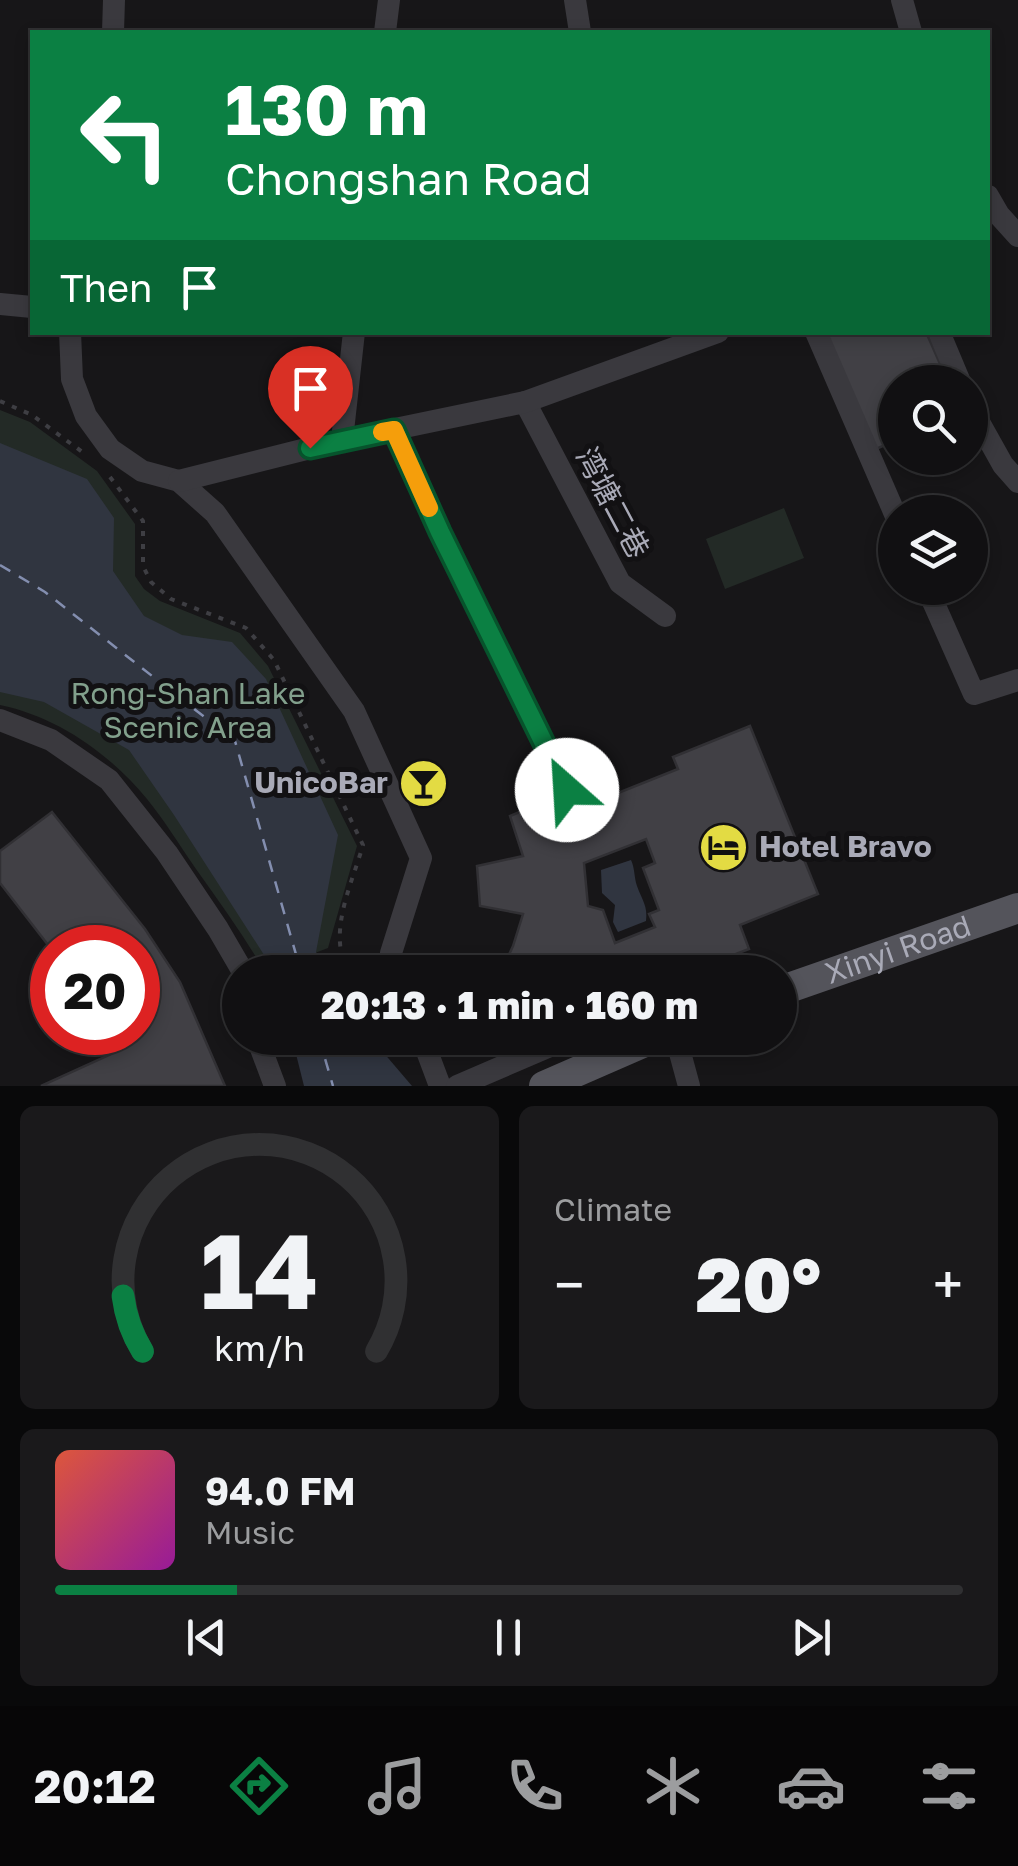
<!DOCTYPE html>
<html lang="en">
<head>
<meta charset="utf-8">
<style>
	:root { --surface:#111012; --page:#1a191b; --text:#f1f3f6; --muted:#9c9d9f; --line:#303032; --accent:#0b8043 }
	body { margin:0; font-family:"Golos Text","Noto Sans SC",sans-serif; background:var(--page); color:var(--text); height:100vh; display:flex; flex-direction:column; font-size:38px; white-space:nowrap }
	* { box-sizing:border-box; margin:0 }
	p { font-size:32px; color:var(--muted) }
	.icon { flex:none; width:55px; height:55px; fill:none; stroke:currentColor; stroke-width:2; stroke-linecap:round; stroke-linejoin:round }
	.map { position:relative; height:1086px; overflow:hidden }
	.details { display:flex; flex-direction:column; gap:20px; padding:20px; background:#09090a; flex:1 }
	.details>* { flex:none }
	.guide { position:absolute; left:30px; top:30px; width:960px; height:305px; border-radius:0px; box-shadow:0 5px 15px #0003,0 0 0 2px var(--line); background:#0b8043; color:#fff; overflow:hidden }
	.fabs { position:absolute; left:878px; top:365px; display:grid; gap:20px }
	.fabs a { display:grid; place-items:center; width:110px; height:110px; border-radius:50%; background:var(--surface); box-shadow:0 5px 15px #0003,0 0 0 2px var(--line); font-size:50px }
	.speed { position:absolute; left:30px; top:925px; display:flex; gap:20px; font-size:50px; font-weight:700; text-align:center }
	.speed>* { display:grid; place-content:center; width:130px; height:130px; border-radius:50%; background:var(--surface); box-shadow:0 5px 15px #0003,0 0 0 2px var(--line); line-height:1 }
	.speed .limit { border:15px solid #d22; background:#fff; color:#111 }
	.pin { position:absolute; display:grid; place-items:center; width:85px; height:85px; color:#fff; margin:-102px -42px; border-radius:50% 50% 50% 0; rotate:-45deg; box-shadow:0 0 10px #0007 }
	.pin .icon { rotate:45deg }
	.me { position:absolute; width:110px; margin:-55px; rotate:334deg; stroke-linejoin:round; filter:drop-shadow(0 0 8px #0008) }
	.turn { display:flex; align-items:center; gap:35px; height:210px; padding:0 30px; font-size:45px }
	.turn .icon { width:130px; height:130px; stroke-width:2.5 }
	.turn b { display:block; font-size:70px; line-height:85px }
	.then { display:flex; align-items:center; height:95px; padding:0 30px; background:#0003; gap:20px; font-size:38px }
	.big { font-size:75px; font-weight:800; line-height:1.1 }
	.details .card { flex:1; display:flex; flex-direction:column; justify-content:center; gap:15px; min-width:0; padding:0 35px; border-radius:15px; background:var(--page) }
	.details .dial { align-items:center; gap:0 }
	.dial svg { height:260px; overflow:visible; fill:none; stroke:var(--line); stroke-width:7; stroke-linecap:round; text-anchor:middle }
	.dial text { fill:var(--text); stroke:none }
	.song { display:flex; align-items:center; gap:30px }
	.cover { width:120px; height:120px; border-radius:15px; background:linear-gradient(135deg,hsl(10 70% 55%),hsl(300 70% 35%)) }
	.played { height:10px; border-radius:5px; background:linear-gradient(90deg,var(--accent) 20%,var(--line) 20%) }
	.keys { display:flex; justify-content:space-around; direction:ltr }
	.heat { display:flex; justify-content:space-between; align-items:center; font-size:55px; direction:ltr }
	.details .tiles { flex:1; display:grid; gap:20px; grid-template-columns:1fr 1fr }
	.card:last-child { grid-column:span 2 }
	.trip { position:absolute; left:222px; top:955px; width:575px; height:100px; border-radius:50px; background:var(--surface); box-shadow:0 5px 15px #0003,0 0 0 2px var(--line); font-weight:800; line-height:100px; text-align:center }
	.tabs { display:flex; height:160px; justify-content:space-around; align-items:center; background:#070607; color:var(--muted) }
	.tabs .icon { width:70px; height:70px }
	.tabs .selected { color:var(--accent) }
	.tabs b { font-size:45px; color:var(--text) }
	.map>svg:first-child { display:block }
	.green { fill:#232a26 }
	.water { fill:#303540 }
	.lines { fill:none; stroke-linecap:round; stroke-linejoin:round }
	.ferry { stroke:#838eaf; stroke-width:2.5; stroke-dasharray:12 10; stroke-linecap:butt }
	.building { fill:#414045; stroke:#313034; stroke-width:2.5; fill-rule:evenodd }
	.path { stroke:#3e3e43; stroke-width:4; stroke-dasharray:5 8; stroke-linecap:butt }
	.minor { stroke:#3a393e; stroke-width:22 }
	.major { stroke:#54545b; stroke-width:30 }
	.route-casing { stroke:#07532c; stroke-width:25 }
	.route { stroke:#0b8043; stroke-width:18 }
	.slow { stroke:#f59e0b; stroke-width:18 }
	.labels { text-anchor:middle; stroke-width:10; stroke-linejoin:round; paint-order:stroke }
	.street-label { font-size:30px; fill:#a9aab7; stroke:#121113 }
	.park-label { font-size:30px; fill:#82a08c; stroke:#121113 }
	.poi-label { font-size:30px; font-weight:bold; fill:#a9aab7; stroke:#121113; text-anchor:end }
</style>
</head>
<body>
<div class="map">
<svg width="1018" height="1086" viewBox="0 0 1018 1086">
	<rect width="100%" height="100%" fill="#171618"/>
	<g class="green">
		<path d="M0 410 30 422 97 471 135 524V576L144 589 160 601 240 633 268 666 357 846 328 948 265 972C244 936 220 903 196 869 180 846 165 821 147 799 110 754 58 717 0 705Z"/>
		<path d="M784 508 804 558 725 589 706 539Z"/>
	</g>
	<g class="water">
		<path d="M0 443 87 479 114 518 113 571 144 616 182 635 232 642 266 679 338 835 316 952 328 972H275L174 815 129 750 44 702 0 692Z"/>
		<path d="M631 860C635 869 634 877 637 886 642 900 648 906 646 921L618 932 613 922 615 905 602 893 601 870Z"/>
		<path d="M292 1038H371L412 1086H304Z"/>
	</g>
	<g class="lines">
		<g class="ferry">
			<path d="M0 565 45 592 235 741 301 972"/>
			<path d="M319 1038 333 1086"/>
		</g>
	</g>
	<g class="building">
		<path d="M819 332H926L948 382H895V441L871 451Z"/>
		<path d="M750 726 818 894 740 925 749 949 689 972H501L513 946 523 914 480 906 477 866 523 856 510 816 546 801 553 819 678 769 673 757ZM646 839 655 863 643 868 659 910 649 914 655 927 615 943 603 910 588 906 584 863Z"/>
		<path d="M52 812 145 929 180 982 225 1086H41L118 1051 108 1032H138V948H52V950L0 883V851Z"/>
	</g>
	<g class="lines">
		<g class="path">
			<path d="M0 401 32 415 85 454"/>
			<path d="M110 477 143 521V566L151 582 171 599 246 628 274 660 363 845C352 884 326 935 349 972"/>
			<path d="M392 1038 404 1057"/>
		</g>
		<g class="minor">
			<path d="M575 0 580 32"/>
			<path d="M902 0 911 32"/>
			<path d="M113 32 114 0"/>
			<path d="M385 32 389 0"/>
			<path d="M988 196 999 215 1018 236"/>
			<path d="M0 304 32 307"/>
			<path d="M70 332 72 379 86 416 110 449 142 471 179 481 215 513 354 711 421 858 391 953 398 972"/>
			<path d="M816 332 895 514"/>
			<path d="M939 332 960 382"/>
			<path d="M525 402 620 583 665 616"/>
			<path d="M970 406 1003 465 1018 482"/>
			<path d="M394 430 440 532 567 790"/>
			<path d="M342 440 354 332"/>
			<path d="M179 481 342 440 525 402 718 332"/>
			<path d="M927 588 974 694 1018 680"/>
			<path d="M0 720 51 740 109 780 167 853 218 929 243 972"/>
			<path d="M257 1038 275 1086"/>
			<path d="M422 1038 440 1086"/>
			<path d="M676 1038 689 1086"/>
			<path d="M457 1086 569 1038"/>
		</g>
		<g class="major">
			<path id="s1" d="M780 991 1018 908"/>
			<path d="M544 1086 654 1038"/>
		</g>
	</g>
	<g class="lines">
		<defs>
			<path id="route" d="M310 448 394 430 440 532 567 790"/>
		</defs>
		<use href="#route" class="route-casing"/>
		<use href="#route" class="route"/>
		<path class="slow" d="M382 432 394 430 429 508"/>
	</g>
	<defs>
		<symbol id="bar-disc" viewBox="-11 -11 22 22"><circle r="9.5" fill="#e3db43" stroke="#121113"/><path d="M-6-5H6L.8 .8V4.5H3.5V6h-7V4.5H-.8V.8Z" fill="#111"/></symbol>
		<symbol id="hotel-disc" viewBox="-11 -11 22 22"><circle r="9.5" fill="#e3db43" stroke="#121113"/><path d="M-6-4.5h1.5V1H6V5H4.5V3h-9V5H-6ZM-4 0a1.8 1.8 0 1 1 3.6 0ZM.5 0V-2.5h3Q6-2.5 6 0Z" fill="#111"/></symbol>
	</defs>
	<g fill-rule="evenodd">
		<use href="#bar-disc" x="396" y="756" width="55" height="55"/>
		<use href="#hotel-disc" x="696" y="820" width="55" height="55"/>
	</g>
	<g class="labels">
		<g class="street-label">
			<text transform="translate(612 503) rotate(62)" y="10">湾塘二巷</text>
			<text dy="10" stroke="none"><textPath href="#s1" startOffset="125">Xinyi Road</textPath></text>
		</g>
		<g class="park-label">
			<text x="188" y="704">Rong-Shan Lake<tspan x="188" dy="34">Scenic Area</tspan></text>
		</g>
		<g class="poi-label">
			<text x="388" y="793">UnicoBar</text>
			<text x="759" y="857" text-anchor="start">Hotel Bravo</text>
		</g>
	</g>
</svg>
<div class="fabs">
<a><svg class="icon" aria-label="search" viewBox="0 0 24 24"><circle cx="10" cy="10" r="6"/><path d="M15 15l6 6"/></svg></a>
<a><svg class="icon" aria-label="layers" viewBox="0 0 24 24"><path d="M12 4l9 5-9 5-9-5zM3 14l9 5 9-5"/></svg></a>
</div>
<div class="speed"><div class="limit">20</div></div>
<div class="pin" style="left:310px;top:448px;background:#d93025"><svg class="icon" aria-label="arrive" viewBox="0 0 24 24"><path d="M6 21V4h12l-3 4 3 4H6"/></svg></div>
<svg class="me" style="left:567px;top:790px" viewBox="-20 -20 40 40"><circle r="19" fill="#fff"/><path d="M0-13L10 11 0 6-10 11z" fill="#0b8043"/></svg>
<div class="trip">20:13 · 1 min · 160 m</div>
<div class="guide">
<div class="turn"><svg class="icon" aria-label="left" viewBox="0 0 24 24"><path d="M17 20v-9H6M10 6l-5 5 5 5"/></svg><div><b>130 m</b>Chongshan Road</div></div>
<div class="then">Then<svg class="icon" aria-label="arrive" viewBox="0 0 24 24"><path d="M6 21V4h12l-3 4 3 4H6"/></svg></div>
</div>
</div>
<section class="details">
<div class="tiles">
<div class="card dial"><svg viewBox="0 0 100 80">
<path d="M14 69A42 42 0 1 1 86 69"/>
<path d="M14 69A42 42 0 0 1 8 52" stroke="#0b8043"/>
<text x="50" y="56" font-size="32" font-weight="700">14</text>
<text x="50" y="72" font-size="11">km/h</text>
</svg></div>
<div class="card"><p>Climate</p>
<div class="heat"><a>−</a><b class="big">20°</b><a>+</a></div>
</div>
<div class="card">
<div class="song"><i class="cover"></i><div><b>94.0 FM</b><p>Music</p></div></div>
<div class="played"></div>
<div class="keys"><svg class="icon" aria-label="previous" viewBox="0 0 24 24"><path d="M18 5L8 12l10 7zM5 5v14"/></svg><svg class="icon" aria-label="pause" viewBox="0 0 24 24"><path d="M8 5v14M16 5v14"/></svg><svg class="icon" aria-label="next" viewBox="0 0 24 24"><path d="M6 5l10 7-10 7zM19 5v14"/></svg></div>
</div>
</div>
</section>
<nav class="tabs">
<b>20:12</b>
<svg class="icon selected" aria-label="directions" viewBox="0 0 24 24"><path d="M12 3l9 9-9 9-9-9zM9 14v-3h6M13 9l2 2-2 2"/></svg>
<svg class="icon" aria-label="music" viewBox="0 0 24 24"><path d="M9 18V5l10-2v13"/><circle cx="6" cy="18" r="3"/><circle cx="16" cy="16" r="3"/></svg>
<svg class="icon" aria-label="phone" viewBox="0 0 24 24"><path d="M5 4h4l2 5-3 2q2 4 5 5l2-3 5 2v4C11 20 4 13 5 4z"/></svg>
<svg class="icon" aria-label="climate" viewBox="0 0 24 24"><path d="M12 3v18M4 7l16 10M4 17L20 7"/></svg>
<svg class="icon" aria-label="car" viewBox="0 0 24 24"><path d="M5 17H2v-5l4-1 3-4h7l3 4 3 1v5h-3M9 17h6M6 11h13"/><circle cx="7" cy="17" r="2"/><circle cx="17" cy="17" r="2"/></svg>
<svg class="icon" aria-label="filters" viewBox="0 0 24 24"><path d="M4 7h16M4 17h16"/><circle cx="9" cy="7" r="2"/><circle cx="15" cy="17" r="2"/></svg>
</nav>
</body>
</html>
